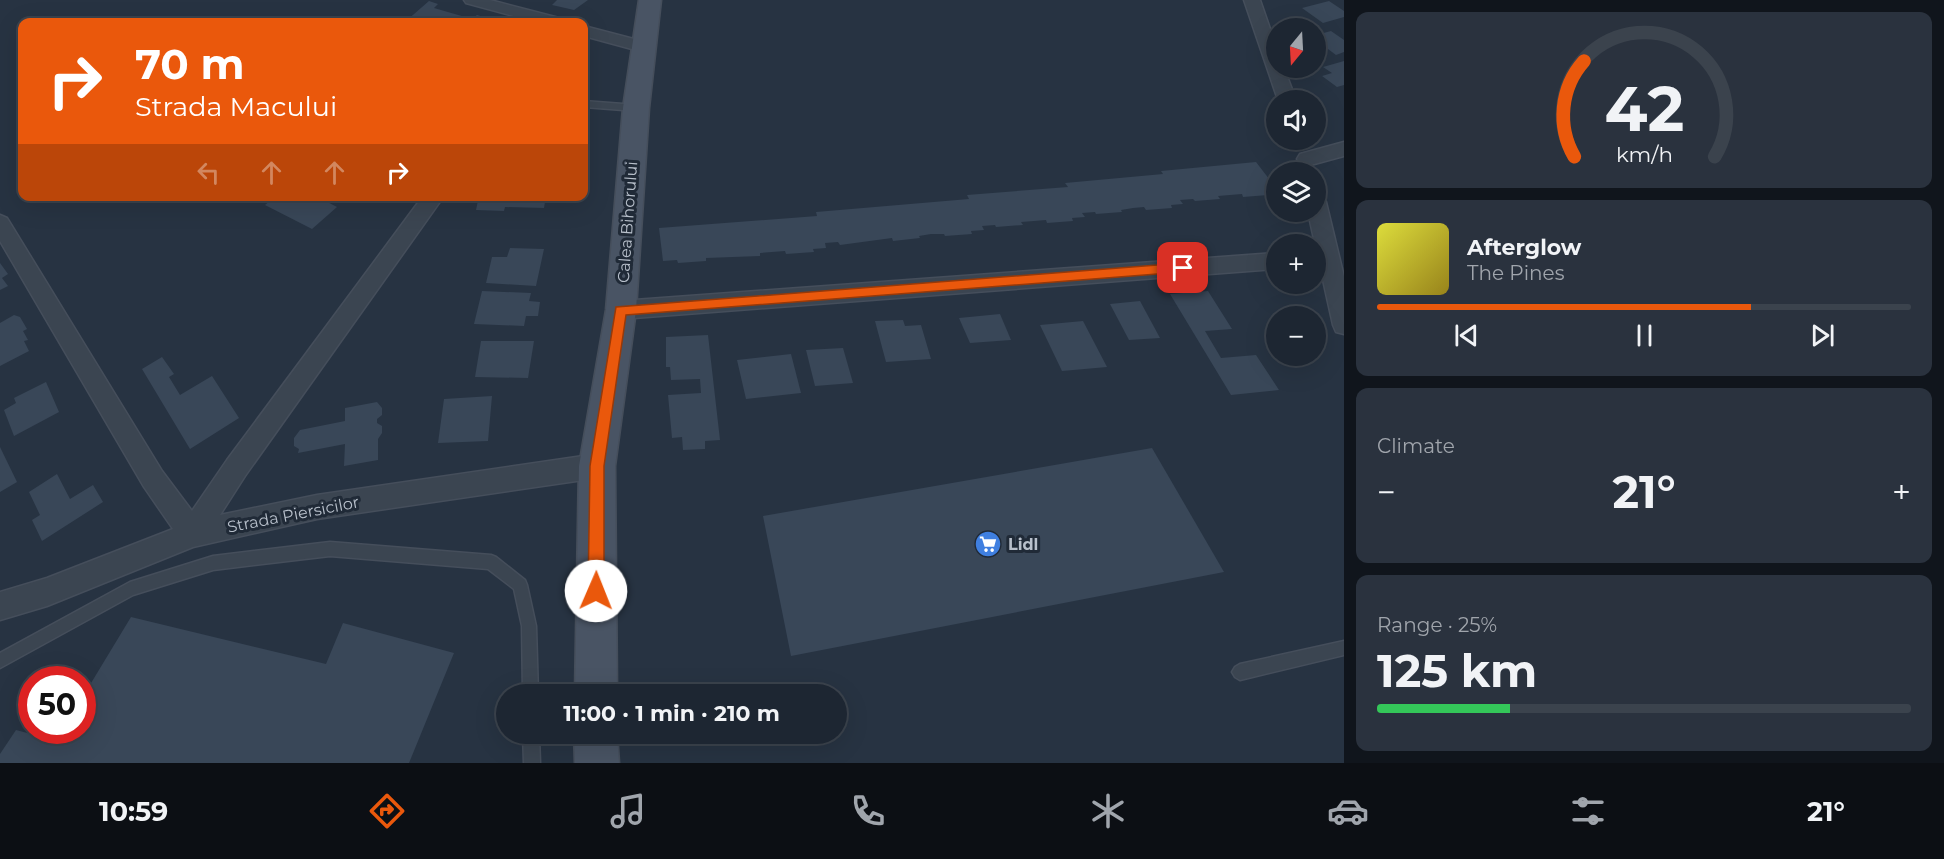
<!DOCTYPE html>
<html lang="en">
<head>
<meta charset="utf-8">
<style>
	:root { --surface:#1d2632; --page:#2a323e; --text:#f1f3f6; --muted:#a0a5ac; --line:#3b434d; --accent:#ea580c }
	body { margin:0; font-family:Montserrat,sans-serif; background:var(--page); color:var(--text); height:100vh; display:flex; flex-direction:column; font-size:22px; white-space:nowrap }
	* { box-sizing:border-box; margin:0 }
	p { font-size:20px; color:var(--muted) }
	.icon { flex:none; width:33px; height:33px; fill:none; stroke:currentColor; stroke-width:2; stroke-linecap:round; stroke-linejoin:round }
	.map { position:relative; flex:1; overflow:hidden }
	.panel { display:flex; flex-direction:column; gap:12px; padding:12px; background:#10151c; width:600px }
	.panel>* { flex:none }
	.banner { position:absolute; left:18px; top:18px; width:570px; height:183px; border-radius:12px; box-shadow:0 6px 24px #0002,0 0 0 2px var(--line); background:#ea580c; color:#fff; overflow:hidden }
	.needle { width:39px; rotate:198deg }
	.controls { position:absolute; left:1266px; top:18px; display:grid; gap:12px }
	.controls a { display:grid; place-items:center; width:60px; height:60px; border-radius:50%; background:var(--surface); box-shadow:0 6px 24px #0002,0 0 0 2px var(--line); font-size:30px }
	.speed { position:absolute; left:18px; top:666px; display:flex; gap:12px; font-size:30px; font-weight:700; text-align:center }
	.speed>* { display:grid; place-content:center; width:78px; height:78px; border-radius:50%; background:var(--surface); box-shadow:0 6px 24px #0002,0 0 0 2px var(--line); line-height:1 }
	.speed .limit { border:9px solid #d22; background:#fff; color:#111 }
	.pin { position:absolute; display:grid; place-items:center; width:51px; height:51px; color:#fff; margin:-26px; border-radius:12px; box-shadow:0 3px 9px #0006 }
	.me { position:absolute; width:66px; margin:-33px; rotate:1deg; stroke-linejoin:round; filter:drop-shadow(0 0 4px #0008) }
	.turn { display:flex; align-items:center; gap:21px; height:126px; padding:0 18px; font-size:27px }
	.turn .icon { width:78px; height:78px; stroke-width:2.5 }
	.turn b { display:block; font-size:42px; line-height:51px }
	.lanes { display:flex; align-items:center; height:57px; padding:0 18px; background:#0003; justify-content:center; gap:30px; direction:ltr }
	.lanes .off { opacity:.35 }
	.big { font-size:45px; font-weight:700; line-height:1.1 }
	.panel .card { flex:1; display:flex; flex-direction:column; justify-content:center; gap:9px; min-width:0; padding:0 21px; border-radius:12px; background:var(--page) }
	.panel .dial { align-items:center; gap:0 }
	.dial svg { height:156px; overflow:visible; fill:none; stroke:var(--line); stroke-width:7; stroke-linecap:round; text-anchor:middle }
	.dial text { fill:var(--text); stroke:none }
	.song { display:flex; align-items:center; gap:18px }
	.cover { width:72px; height:72px; border-radius:9px; background:linear-gradient(135deg,hsl(60 70% 55%),hsl(50 70% 35%)) }
	.played { height:6px; border-radius:3px; background:linear-gradient(90deg,var(--accent) 70%,var(--line) 70%) }
	.keys { display:flex; justify-content:space-around; direction:ltr }
	.heat { display:flex; justify-content:space-between; align-items:center; font-size:33px; direction:ltr }
	.charge { height:9px; border-radius:4px; background:linear-gradient(90deg,#34c759 25%,var(--line) 0) }
	.trip { position:absolute; left:496px; top:684px; width:351px; height:60px; border-radius:30px; background:var(--surface); box-shadow:0 6px 24px #0002,0 0 0 2px var(--line); font-weight:700; line-height:60px; text-align:center }
	.dock { display:flex; height:96px; justify-content:space-around; align-items:center; background:#0c0f14; color:var(--muted) }
	.dock .icon { width:42px; height:42px }
	.dock .selected { color:var(--accent) }
	.dock b { font-size:27px; color:var(--text) }
	main { display:flex; flex:1; min-height:0 }
	.map>svg:first-child { display:block }
	.building { fill:#394758 }
	.lines { fill:none; stroke-linecap:round; stroke-linejoin:round }
	.lane-casing { stroke:#454e5b; stroke-width:3 }
	.street-casing { stroke:#454e5b; stroke-width:3 }
	.secondary-casing { stroke:#454e5b; stroke-width:3 }
	.lane { fill:#3b4551; fill-rule:evenodd }
	.street { fill:#3b4551; fill-rule:evenodd }
	.secondary { fill:#495464; fill-rule:evenodd }
	.route { fill:#ea580c; stroke:#983908; stroke-width:1.5 }
	.labels { text-anchor:middle; stroke-width:6; stroke-linejoin:round; paint-order:stroke }
	.street-label { font-size:16px; fill:#b8c0cb; stroke:#202a37 }
	.poi-label { font-size:16px; font-weight:bold; fill:#b8c0cb; stroke:#202a37; text-anchor:start }
</style>
</head>
<body>
<main>
<div class="map">
<svg width="1344" height="763" viewBox="0 0 1344 763">
	<rect width="100%" height="100%" fill="#273342"/>
	<g class="building">
		<path d="M557 0H588L574 10 552 5Z"/>
		<path d="M429 1 438 4 434 8 472 19 477 15 490 19 486 22 406 21Z"/>
		<path d="M1329 1 1344 11V17L1323 23 1302 8Z"/>
		<path d="M1331 31 1344 40V52L1336 55 1316 40V35Z"/>
		<path d="M1344 61V85L1337 87 1322 76 1332 73 1323 67Z"/>
		<path d="M1256 162 1276 188V191L1266 192 1268 195 1243 197 1242 194 1218 196 1220 199 1195 201 1193 199 1180 200 1183 204 1171 205 1172 208 1146 210 1144 207 1133 208 1121 210 1122 212 1096 214 1095 212 1082 213 1085 217 1072 218 1073 221 1047 223 1046 220 1034 221 1021 222 1023 225 996 227 995 225 982 226 984 230 971 231 972 234 945 236 944 234H931L919 236 920 238 893 241 892 238 840 245 838 242 825 243 826 248 813 249 814 252 786 254 785 251 772 252 760 253V256L706 258V261L678 263 677 260 663 261 659 228 817 216 816 212 969 199 967 195 1068 187 1065 183 1163 174 1161 171Z"/>
		<path d="M276 196H316L337 207 312 229 265 205Z"/>
		<path d="M479 196H546L544 208 505 207 504 211 476 210Z"/>
		<path d="M510 248 544 249 536 286 486 283 492 257H507Z"/>
		<path d="M0 263 8 274 2 278 8 286 0 290Z"/>
		<path d="M1193 287 1196 292 1208 291 1232 329 1205 331 1221 358 1256 355 1279 390 1231 395 1170 294 1183 293 1180 289Z"/>
		<path d="M482 291 531 293 529 301 540 302 538 316H526L524 326 474 324Z"/>
		<path d="M1140 301 1160 338 1129 340 1110 304Z"/>
		<path d="M1000 314 1011 340 970 343 959 318Z"/>
		<path d="M14 315 20 317 27 329 23 331 28 340 24 341 29 351 0 366V323Z"/>
		<path d="M903 320 905 326 921 325 931 359 886 362 875 321Z"/>
		<path d="M1083 321 1107 367 1062 371 1040 325Z"/>
		<path d="M708 335 720 440 705 441V449L683 450 682 437 672 438 668 395 701 393 700 379 671 380 670 367H666V337Z"/>
		<path d="M481 341H534L528 378 475 377Z"/>
		<path d="M843 348 853 383 815 386 806 350Z"/>
		<path d="M791 354 801 393 746 399 737 360Z"/>
		<path d="M162 357 174 374 169 377 180 395 212 376 239 418 190 449 142 369Z"/>
		<path d="M46 382 59 412 14 436 4 410 16 403 14 398Z"/>
		<path d="M492 396 488 441 438 443 444 399Z"/>
		<path d="M377 402 382 408V415L377 419V423L382 426V433L378 439V460L344 466 345 444 298 453 299 449 294 446V438L300 430 345 421V408Z"/>
		<path d="M0 447 17 482 0 492Z"/>
		<path d="M1152 448 1224 572 791 656 763 516Z"/>
		<path d="M57 474 70 499 93 485 103 502 42 541 32 520 40 515 29 492Z"/>
		<path d="M131 617 326 664 343 623 454 653 409 763H0V754L16 730 57 741 63 730H82V698Z"/>
	</g>
	<g class="lines">
		<defs>
			<g id="lane">
				<path d="M584 101 636 105 641 108 636 111 584 107Z"/>
				<path d="M330 542 491 555 496 557 525 580 527 585 536 626 538 694H523L522 626 514 589 488 569 330 556 213 570 133 595 0 668V653L130 582 213 556Z"/>
				<path d="M1344 641V655L1240 680 1235 677 1232 672 1235 667 1240 664Z"/>
				<path d="M523 734H539L540 763H524Z"/>
			</g>
			<g id="street">
				<path d="M464 0H490L559 18 561 22H536L466 3Z"/>
				<path d="M1244 0H1260L1276 46V68H1284L1296 100H1278Z"/>
				<path d="M584 26 649 43 652 47 649 51 643 52 584 36Z"/>
				<path d="M1344 142V156L1307 166 1300 164 1297 159 1300 154Z"/>
				<path d="M1316 195 1323 197 1326 202 1344 277V334L1336 332 1333 325 1308 212H1316Z"/>
				<path d="M423 196H444L245 476 220 515 317 495 597 454 606 458 610 466 606 474 597 478 317 519 193 547 47 606 0 620V592L47 578 173 529 144 487 0 241V215L7 218 162 471 192 511 227 460Z"/>
				<path d="M1276 253V269L621 319 613 316 610 310 613 304 621 301Z"/>
			</g>
			<g id="secondary">
				<path d="M639 0H661L649 108 636 310 615 466 617 694H575L579 466 606 310 623 108Z"/>
				<path d="M574 734H617L619 763H575Z"/>
			</g>
		</defs>
		<use href="#lane" class="lane-casing"/>
		<use href="#street" class="street-casing"/>
		<use href="#secondary" class="secondary-casing"/>
		<use href="#lane" class="lane"/>
		<use href="#street" class="street"/>
		<use href="#secondary" class="secondary"/>
	</g>
	<path class="route" d="M1183 263 1189 268 1183 272 626 315 604 466V591L601 597 596 599 590 597 588 591 590 466 616 307Z"/>
	<defs>
		<symbol id="supermarket-disc" viewBox="-11 -11 22 22"><circle r="9.5" fill="#3f7fe0" stroke="#202a37"/><path d="M-6-5.5h2.5l.6 2H6L4.5 2H-2.5L-4.4-4H-6ZM-1.5 3.2a1.3 1.3 0 1 0 .1 0ZM3 3.2a1.3 1.3 0 1 0 .1 0Z" fill="#fff"/></symbol>
	</defs>
	<g fill-rule="evenodd">
		<use href="#supermarket-disc" x="973" y="529" width="30" height="30"/>
	</g>
	<g class="labels">
		<g class="street-label">
			<text transform="translate(627 222) rotate(-86)" y="6">Calea Bihorului</text>
			<text transform="translate(293 514) rotate(-11)" y="6">Strada Piersicilor</text>
		</g>
		<g class="poi-label">
			<text x="1008" y="550">Lidl</text>
		</g>
	</g>
</svg>
<div class="controls">
<a><svg class="needle" viewBox="-14 -14 28 28"><path d="M0-13l5 13h-10z" fill="#e53935"/><path d="M0 13l5-13h-10z" fill="#a0a5ac"/></svg></a>
<a><svg class="icon" aria-label="sound" viewBox="0 0 24 24"><path d="M4 9h4l5-4v14l-5-4H4zM17 9q2 3 0 6"/></svg></a>
<a><svg class="icon" aria-label="layers" viewBox="0 0 24 24"><path d="M12 4l9 5-9 5-9-5zM3 14l9 5 9-5"/></svg></a>
<a>+</a>
<a>−</a>
</div>
<div class="speed"><div class="limit">50</div></div>
<div class="pin" style="left:1183px;top:268px;background:#d93025"><svg class="icon" aria-label="arrive" viewBox="0 0 24 24"><path d="M6 21V4h12l-3 4 3 4H6"/></svg></div>
<svg class="me" style="left:596px;top:591px" viewBox="-20 -20 40 40"><circle r="19" fill="#fff"/><path d="M0-13L10 11 0 6-10 11z" fill="#ea580c"/></svg>
<div class="trip">11:00 · 1 min · 210 m</div>
<div class="banner">
<div class="turn"><svg class="icon" aria-label="right" viewBox="0 0 24 24"><path d="M7 20v-9h11M14 6l5 5-5 5"/></svg><div><b>70 m</b>Strada Macului</div></div>
<div class="lanes"><svg class="icon off" aria-label="left" viewBox="0 0 24 24"><path d="M17 20v-9H6M10 6l-5 5 5 5"/></svg><svg class="icon off" aria-label="ahead" viewBox="0 0 24 24"><path d="M12 20V5M6 11l6-6 6 6"/></svg><svg class="icon off" aria-label="ahead" viewBox="0 0 24 24"><path d="M12 20V5M6 11l6-6 6 6"/></svg><svg class="icon" aria-label="right" viewBox="0 0 24 24"><path d="M7 20v-9h11M14 6l5 5-5 5"/></svg></div>
</div>
</div>
<section class="panel">
<div class="card dial"><svg viewBox="0 0 100 80">
<path d="M14 69A42 42 0 1 1 86 69"/>
<path d="M14 69A42 42 0 0 1 19 20" stroke="#ea580c"/>
<text x="50" y="56" font-size="32" font-weight="700">42</text>
<text x="50" y="72" font-size="11">km/h</text>
</svg></div>
<div class="card">
<div class="song"><i class="cover"></i><div><b>Afterglow</b><p>The Pines</p></div></div>
<div class="played"></div>
<div class="keys"><svg class="icon" aria-label="previous" viewBox="0 0 24 24"><path d="M18 5L8 12l10 7zM5 5v14"/></svg><svg class="icon" aria-label="pause" viewBox="0 0 24 24"><path d="M8 5v14M16 5v14"/></svg><svg class="icon" aria-label="next" viewBox="0 0 24 24"><path d="M6 5l10 7-10 7zM19 5v14"/></svg></div>
</div>
<div class="card"><p>Climate</p>
<div class="heat"><a>−</a><b class="big">21°</b><a>+</a></div>
</div>
<div class="card"><p>Range · 25%</p><b class="big">125 km</b><div class="charge"></div></div>
</section>
</main>
<nav class="dock">
<b>10:59</b>
<svg class="icon selected" aria-label="directions" viewBox="0 0 24 24"><path d="M12 3l9 9-9 9-9-9zM9 14v-3h6M13 9l2 2-2 2"/></svg>
<svg class="icon" aria-label="music" viewBox="0 0 24 24"><path d="M9 18V5l10-2v13"/><circle cx="6" cy="18" r="3"/><circle cx="16" cy="16" r="3"/></svg>
<svg class="icon" aria-label="phone" viewBox="0 0 24 24"><path d="M5 4h4l2 5-3 2q2 4 5 5l2-3 5 2v4C11 20 4 13 5 4z"/></svg>
<svg class="icon" aria-label="climate" viewBox="0 0 24 24"><path d="M12 3v18M4 7l16 10M4 17L20 7"/></svg>
<svg class="icon" aria-label="car" viewBox="0 0 24 24"><path d="M5 17H2v-5l4-1 3-4h7l3 4 3 1v5h-3M9 17h6M6 11h13"/><circle cx="7" cy="17" r="2"/><circle cx="17" cy="17" r="2"/></svg>
<svg class="icon" aria-label="filters" viewBox="0 0 24 24"><path d="M4 7h16M4 17h16"/><circle cx="9" cy="7" r="2"/><circle cx="15" cy="17" r="2"/></svg>
<b>21°</b>
</nav>
</body>
</html>
